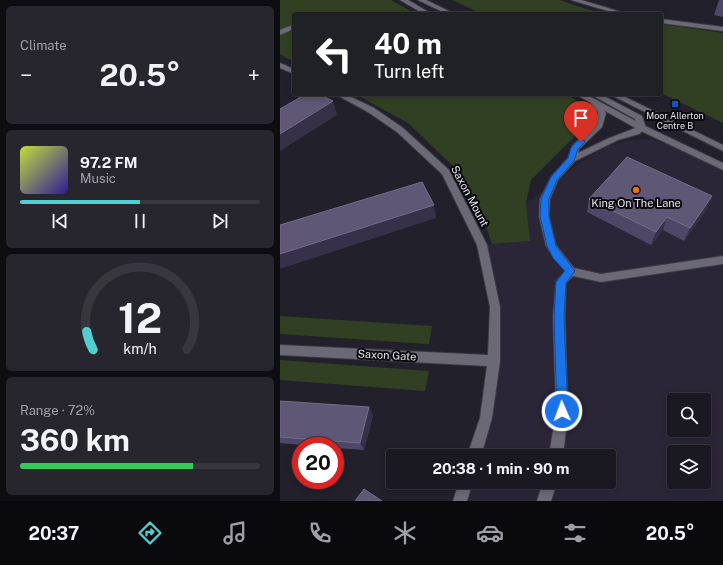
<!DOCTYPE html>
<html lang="en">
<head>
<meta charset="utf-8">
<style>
	:root { --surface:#1a1820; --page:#27252d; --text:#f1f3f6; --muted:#9fa0a5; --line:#38373e; --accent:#52cdd0 }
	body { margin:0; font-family:"Public Sans",sans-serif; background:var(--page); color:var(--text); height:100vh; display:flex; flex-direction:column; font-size:15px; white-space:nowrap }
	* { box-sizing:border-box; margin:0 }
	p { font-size:13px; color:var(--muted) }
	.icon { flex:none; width:22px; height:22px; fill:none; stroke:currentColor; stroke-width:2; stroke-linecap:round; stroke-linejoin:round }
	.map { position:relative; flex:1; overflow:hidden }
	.sheet { display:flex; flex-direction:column; gap:6px; padding:6px; background:#0e0d12; width:280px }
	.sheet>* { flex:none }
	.top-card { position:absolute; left:12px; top:12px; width:371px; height:84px; border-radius:4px; box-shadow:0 2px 6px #0003,0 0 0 1px var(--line); background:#202124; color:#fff; overflow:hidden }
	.buttons { position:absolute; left:387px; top:393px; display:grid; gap:8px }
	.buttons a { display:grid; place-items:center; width:44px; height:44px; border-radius:4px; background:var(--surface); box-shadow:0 2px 6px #0003,0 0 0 1px var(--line); font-size:20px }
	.speed { position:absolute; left:12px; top:437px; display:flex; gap:8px; font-size:20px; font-weight:700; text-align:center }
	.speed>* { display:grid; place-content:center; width:52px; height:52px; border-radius:50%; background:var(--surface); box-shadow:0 2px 6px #0003,0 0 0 1px var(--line); line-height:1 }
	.speed .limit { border:6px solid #d22; background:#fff; color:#111 }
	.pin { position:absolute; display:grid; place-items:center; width:34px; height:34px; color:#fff; margin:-41px -17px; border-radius:50% 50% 50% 0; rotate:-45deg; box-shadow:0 0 4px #0007 }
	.pin .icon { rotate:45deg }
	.me { position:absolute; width:44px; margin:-22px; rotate:358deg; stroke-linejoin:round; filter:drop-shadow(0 0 3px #0008) }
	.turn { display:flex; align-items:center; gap:14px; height:84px; padding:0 16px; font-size:18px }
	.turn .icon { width:52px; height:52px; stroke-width:2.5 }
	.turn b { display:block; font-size:28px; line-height:34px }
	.big { font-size:30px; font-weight:700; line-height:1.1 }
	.sheet .card { flex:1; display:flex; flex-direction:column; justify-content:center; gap:6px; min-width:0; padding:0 14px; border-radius:6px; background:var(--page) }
	.sheet .dial { align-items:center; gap:0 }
	.dial svg { height:104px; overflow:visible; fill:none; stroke:var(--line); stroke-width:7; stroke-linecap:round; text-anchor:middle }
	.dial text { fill:var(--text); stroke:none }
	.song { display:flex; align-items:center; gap:12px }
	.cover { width:48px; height:48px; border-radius:6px; background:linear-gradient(135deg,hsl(70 70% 55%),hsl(250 70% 35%)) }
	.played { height:4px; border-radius:2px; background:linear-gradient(90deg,var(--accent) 50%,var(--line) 50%) }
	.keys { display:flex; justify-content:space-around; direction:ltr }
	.heat { display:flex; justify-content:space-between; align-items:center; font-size:22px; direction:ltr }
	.charge { height:6px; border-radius:3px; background:linear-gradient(90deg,#34c759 72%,var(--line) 0) }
	.trip { position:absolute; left:106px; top:449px; width:230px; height:40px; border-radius:4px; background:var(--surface); box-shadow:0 2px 6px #0003,0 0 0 1px var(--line); font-weight:700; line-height:40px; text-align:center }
	.menu { display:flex; height:64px; justify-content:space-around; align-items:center; background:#0a0a0d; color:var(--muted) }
	.menu .icon { width:28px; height:28px }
	.menu .current { color:var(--accent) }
	.menu b { font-size:18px; color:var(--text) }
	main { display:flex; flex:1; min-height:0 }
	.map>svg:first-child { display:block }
	.built { fill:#2a2637; fill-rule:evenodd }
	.green { fill:#314022 }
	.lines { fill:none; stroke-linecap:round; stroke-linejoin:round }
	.service-casing { stroke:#3c3a42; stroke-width:2 }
	.minor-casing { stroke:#3c3a42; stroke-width:2 }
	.tertiary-casing { stroke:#3c3a42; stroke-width:2 }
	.service { fill:#6b6976; fill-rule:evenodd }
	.minor { fill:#6b6976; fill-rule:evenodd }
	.tertiary { fill:#6b6976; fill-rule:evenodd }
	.wall { fill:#4e4767 }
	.shaded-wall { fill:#363049 }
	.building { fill:#5e5775; stroke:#736d87 }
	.route { fill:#1a73e8; stroke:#114b97 }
	.transit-dot { fill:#1a4fb4; stroke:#0b0a0f; stroke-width:1.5 }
	.food-dot { fill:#e8710a; stroke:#0b0a0f; stroke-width:1.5 }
	.labels { text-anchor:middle; stroke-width:4; stroke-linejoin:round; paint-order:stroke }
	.far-poi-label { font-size:9px; fill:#e4e2ea; stroke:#0b0a0f }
	.street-label { font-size:11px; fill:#e4e2ea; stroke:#0b0a0f }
	.poi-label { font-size:11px; fill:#e4e2ea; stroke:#0b0a0f }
</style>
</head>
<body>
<main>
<section class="sheet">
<div class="card"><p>Climate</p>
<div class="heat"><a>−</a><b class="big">20.5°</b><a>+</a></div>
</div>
<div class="card">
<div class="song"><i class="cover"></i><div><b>97.2 FM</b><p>Music</p></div></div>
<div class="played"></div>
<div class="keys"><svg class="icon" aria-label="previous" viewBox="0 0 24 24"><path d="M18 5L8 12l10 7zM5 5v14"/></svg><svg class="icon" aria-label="pause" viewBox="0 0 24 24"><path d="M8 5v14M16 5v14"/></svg><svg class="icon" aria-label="next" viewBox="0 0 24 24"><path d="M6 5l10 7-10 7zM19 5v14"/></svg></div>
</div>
<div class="card dial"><svg viewBox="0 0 100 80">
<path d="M14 69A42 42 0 1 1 86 69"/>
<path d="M14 69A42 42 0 0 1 9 55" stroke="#52cdd0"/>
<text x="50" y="56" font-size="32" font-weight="700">12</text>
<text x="50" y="72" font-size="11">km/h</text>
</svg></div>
<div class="card"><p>Range · 72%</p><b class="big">360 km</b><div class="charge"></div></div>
</section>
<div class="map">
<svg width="443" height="501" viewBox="0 0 443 501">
	<rect width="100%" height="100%" fill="#22202b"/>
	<path class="built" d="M371 139 412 153 443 168V501H180L186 482H329V456H194L206 418 215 307 202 245 250 241 246 203 303 161 325 147 351 140ZM394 400H424V430H394ZM394 452H424V482H394Z"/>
	<g class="green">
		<path d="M0 0H111L136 14H14V62L0 54Z"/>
		<path d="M172 0H280L306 9 330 14H202Z"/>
		<path d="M381 24 443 33V123L381 93Z"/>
		<path d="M75 94H287L309 109 314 114 311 120 251 180 246 203 250 241 212 244 198 203 185 181 173 166 128 123Z"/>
		<path d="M0 316 152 326 149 344 0 334Z"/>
		<path d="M0 360 149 371 145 391 0 380Z"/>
	</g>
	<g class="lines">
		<defs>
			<g id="service">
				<path d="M14 24V29L0 35V30Z"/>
				<path d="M310 94H320L362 116 366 128 359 134 338 140 295 161 278 180 270 199 269 216 276 245 294 268 321 274 443 256V264L321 282 293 276 286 283 285 317 288 411 283 456H269L276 411 273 317 276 282 285 271 266 246 259 216 260 199 271 177 288 158 292 146 315 124 318 113 310 102 311 100H317L326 113 322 127 299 149 298 153 327 139 358 127 355 119Z"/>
				<path d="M263 482H277L271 501H257Z"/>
			</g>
			<g id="minor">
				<path d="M291 0H301L348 14H338Z"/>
				<path d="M381 19 443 27V31L381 23Z"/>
				<path d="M0 63 14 69V74L0 68Z"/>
				<path d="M55 94H65L94 108 123 128 169 170 207 245 220 307V361L212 418 201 456H187L200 418 207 366 0 355V345L208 355 210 307 197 245 162 174 117 132 88 112Z"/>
				<path d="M179 482H193L187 501H173Z"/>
			</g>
			<g id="tertiary">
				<path d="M120 0H128L152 14H144Z"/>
				<path d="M138 0H146L175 14H167Z"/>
				<path d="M295 94H305L365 126 443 163V170L359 130Z"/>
				<path d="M329 94H339L443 145V151Z"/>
			</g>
		</defs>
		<use href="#service" class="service-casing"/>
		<use href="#minor" class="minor-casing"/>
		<use href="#tertiary" class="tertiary-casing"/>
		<use href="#service" class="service"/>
		<use href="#minor" class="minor"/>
		<use href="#tertiary" class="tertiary"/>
	</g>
	<g class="wall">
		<path d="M439 0H443V17L434 15Z"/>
		<path d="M309 199 427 209 404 241 383 230 371 245 307 212Z"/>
		<path d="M0 401 93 415 84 450 55 448V446H33L0 443Z"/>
	</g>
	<g class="shaded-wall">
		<path d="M53 101 57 115 0 151V134Z"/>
		<path d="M432 196 427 209 404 241 410 228Z"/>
		<path d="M154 205 156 218 0 269V254Z"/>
		<path d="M387 217 383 230 371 245 376 232Z"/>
		<path d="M89 407 93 415 84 450 80 443Z"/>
	</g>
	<g class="building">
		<path d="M26 94H39L53 101 0 134V109Z"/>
		<path d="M347 157 432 196 410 228 387 217 376 232 309 199Z"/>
		<path d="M142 182 154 205 0 254V225Z"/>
		<path d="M0 401 89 407 80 443 0 437Z"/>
		<path d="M84 489 102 501H75Z"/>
	</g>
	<path class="route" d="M298 140H304L305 142 298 149 294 161 277 180 269 199V216L276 246 295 271 286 283 284 317 288 411 286 414 282 416 278 414 277 411 274 317 276 282 285 271 273 258 267 246 260 216 261 199 271 177 288 158 291 148Z"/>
	<rect class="transit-dot" x="391" y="100" width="8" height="8" rx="2"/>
	<circle class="food-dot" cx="356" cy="190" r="4"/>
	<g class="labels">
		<g class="far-poi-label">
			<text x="395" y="119">Moor Allerton<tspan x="395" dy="10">Centre B</tspan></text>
		</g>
		<g class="street-label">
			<text transform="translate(190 196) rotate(62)" y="4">Saxon Mount</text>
			<text transform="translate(107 355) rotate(3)" y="4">Saxon Gate</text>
		</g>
		<g class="poi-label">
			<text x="356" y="207">King On The Lane</text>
		</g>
	</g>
</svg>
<div class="buttons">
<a><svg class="icon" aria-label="search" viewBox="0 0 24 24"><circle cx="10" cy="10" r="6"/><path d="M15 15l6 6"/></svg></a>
<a><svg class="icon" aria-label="layers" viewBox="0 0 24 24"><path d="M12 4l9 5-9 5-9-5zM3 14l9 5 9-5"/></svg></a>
</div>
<div class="speed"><div class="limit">20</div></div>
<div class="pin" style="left:301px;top:142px;background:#d93025"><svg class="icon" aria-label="arrive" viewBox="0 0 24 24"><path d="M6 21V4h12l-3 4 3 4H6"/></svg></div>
<svg class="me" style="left:282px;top:411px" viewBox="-20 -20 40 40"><circle r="17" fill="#1a73e8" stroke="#fff" stroke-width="3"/><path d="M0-11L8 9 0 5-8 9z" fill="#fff"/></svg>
<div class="trip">20:38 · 1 min · 90 m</div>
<div class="top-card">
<div class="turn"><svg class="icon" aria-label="left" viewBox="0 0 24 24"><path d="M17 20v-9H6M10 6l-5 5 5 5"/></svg><div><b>40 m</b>Turn left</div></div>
</div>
</div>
</main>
<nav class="menu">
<b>20:37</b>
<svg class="icon current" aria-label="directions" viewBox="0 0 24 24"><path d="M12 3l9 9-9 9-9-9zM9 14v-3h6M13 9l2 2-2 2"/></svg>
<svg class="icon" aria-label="music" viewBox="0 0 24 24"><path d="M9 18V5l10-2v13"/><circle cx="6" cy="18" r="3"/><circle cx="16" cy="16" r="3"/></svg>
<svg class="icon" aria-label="phone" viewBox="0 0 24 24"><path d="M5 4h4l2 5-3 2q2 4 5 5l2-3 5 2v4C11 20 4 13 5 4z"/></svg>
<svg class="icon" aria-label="climate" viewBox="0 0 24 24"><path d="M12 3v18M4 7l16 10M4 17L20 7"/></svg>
<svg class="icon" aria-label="car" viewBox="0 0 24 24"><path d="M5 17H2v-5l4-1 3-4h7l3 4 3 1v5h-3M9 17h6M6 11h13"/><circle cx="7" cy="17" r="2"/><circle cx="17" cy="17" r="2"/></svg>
<svg class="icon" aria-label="filters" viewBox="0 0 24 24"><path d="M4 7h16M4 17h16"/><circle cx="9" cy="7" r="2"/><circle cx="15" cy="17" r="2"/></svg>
<b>20.5°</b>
</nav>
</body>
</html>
